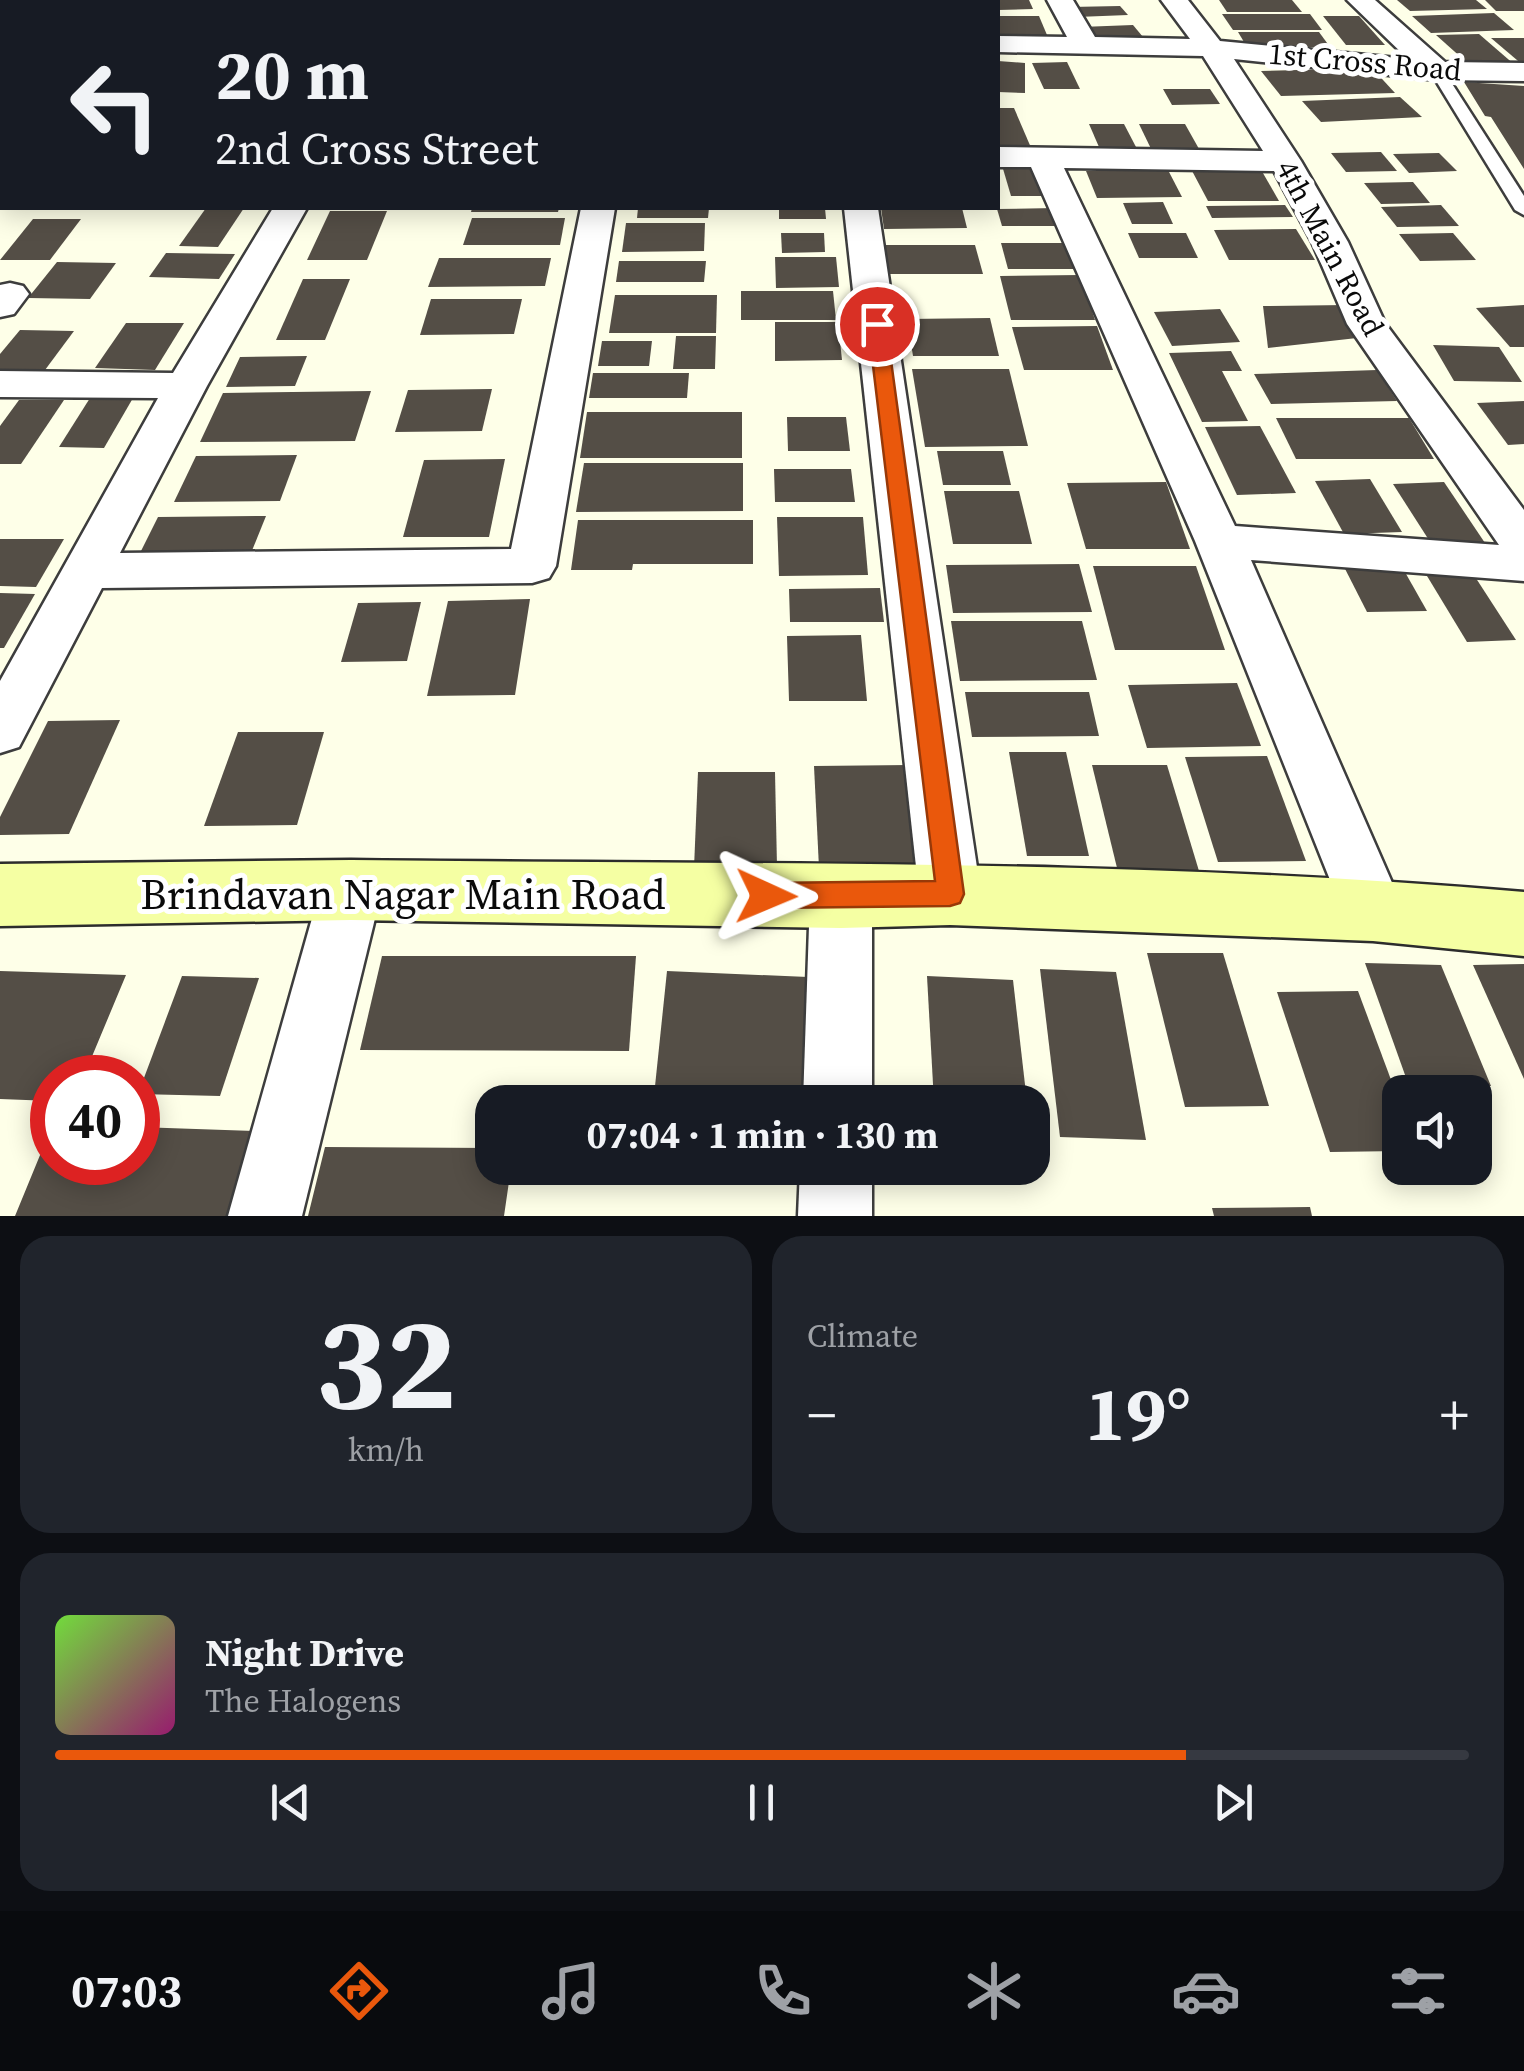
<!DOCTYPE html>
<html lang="en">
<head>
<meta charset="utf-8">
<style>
	:root { --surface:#171b24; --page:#20242c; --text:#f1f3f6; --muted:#9ea1a6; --line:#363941; --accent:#ea580c }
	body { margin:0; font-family:"Source Serif 4",serif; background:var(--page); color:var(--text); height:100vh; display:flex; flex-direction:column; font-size:38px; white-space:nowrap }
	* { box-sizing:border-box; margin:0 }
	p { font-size:32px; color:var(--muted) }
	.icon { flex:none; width:55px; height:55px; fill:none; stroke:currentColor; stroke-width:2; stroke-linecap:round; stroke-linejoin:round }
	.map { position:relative; height:1216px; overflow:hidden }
	.side { display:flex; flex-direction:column; gap:20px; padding:20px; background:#0d0f14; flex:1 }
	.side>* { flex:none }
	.top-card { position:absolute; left:0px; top:0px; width:1000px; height:210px; box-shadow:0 5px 25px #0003; background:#171b24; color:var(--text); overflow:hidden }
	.controls { position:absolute; left:1382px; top:1075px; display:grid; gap:20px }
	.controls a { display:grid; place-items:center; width:110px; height:110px; border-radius:20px; background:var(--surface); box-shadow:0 5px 25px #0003; font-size:50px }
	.speed { position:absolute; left:30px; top:1055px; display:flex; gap:20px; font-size:50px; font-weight:700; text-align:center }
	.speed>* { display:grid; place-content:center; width:130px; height:130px; border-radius:50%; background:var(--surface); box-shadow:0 5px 25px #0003; line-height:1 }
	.speed .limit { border:15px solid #d22; background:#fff; color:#111 }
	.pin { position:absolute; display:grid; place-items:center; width:85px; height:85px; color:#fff; margin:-42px; border:5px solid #fff; border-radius:50%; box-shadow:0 2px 10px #0007 }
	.me { position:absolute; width:110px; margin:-55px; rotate:91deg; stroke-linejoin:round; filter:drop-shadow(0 0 8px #0008) }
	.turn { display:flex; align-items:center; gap:35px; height:210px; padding:0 50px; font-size:45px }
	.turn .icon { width:130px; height:130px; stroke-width:2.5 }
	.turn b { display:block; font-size:70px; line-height:85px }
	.big { font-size:75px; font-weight:700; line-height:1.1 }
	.side .card { flex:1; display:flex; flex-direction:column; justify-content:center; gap:15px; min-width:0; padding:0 35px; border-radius:30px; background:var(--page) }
	.side .dial { align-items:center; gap:0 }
	.dial b { font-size:130px; line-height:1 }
	.song { display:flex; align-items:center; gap:30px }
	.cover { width:120px; height:120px; border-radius:15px; background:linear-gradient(135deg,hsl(100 70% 55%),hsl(320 70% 35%)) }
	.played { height:10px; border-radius:5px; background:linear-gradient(90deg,var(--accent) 80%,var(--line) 80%) }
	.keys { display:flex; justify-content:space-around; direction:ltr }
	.heat { display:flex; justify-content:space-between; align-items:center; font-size:55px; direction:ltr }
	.side .tiles { flex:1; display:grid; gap:20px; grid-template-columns:1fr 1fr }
	.card:last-child { grid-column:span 2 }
	.trip { position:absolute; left:475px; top:1085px; width:575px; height:100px; border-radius:30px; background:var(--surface); box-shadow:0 5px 25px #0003; font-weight:700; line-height:100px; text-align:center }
	.tabs { display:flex; height:160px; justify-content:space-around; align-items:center; background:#090b0e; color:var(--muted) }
	.tabs .icon { width:70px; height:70px }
	.tabs .on { color:var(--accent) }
	.tabs b { font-size:45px; color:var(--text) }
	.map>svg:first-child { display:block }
	.building { fill:#544e46 }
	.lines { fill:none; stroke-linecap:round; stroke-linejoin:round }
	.lane-casing { stroke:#3d3d3d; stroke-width:5 }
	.street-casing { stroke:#3d3d3d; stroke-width:5 }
	.secondary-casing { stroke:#2c2c2c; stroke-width:5 }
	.lane { fill:#fff; fill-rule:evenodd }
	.street { fill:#fff; fill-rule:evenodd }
	.secondary { fill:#f5ffa3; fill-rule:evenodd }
	.route { fill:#ea580c; stroke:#983908; stroke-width:2.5 }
	.labels { text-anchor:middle; stroke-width:10; stroke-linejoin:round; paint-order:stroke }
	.far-street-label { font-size:30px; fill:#0a0a0a; stroke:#fff }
	.near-street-label { font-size:42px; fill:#0a0a0a; stroke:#fff }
</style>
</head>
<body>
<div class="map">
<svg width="1524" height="1216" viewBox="0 0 1524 1216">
	<rect width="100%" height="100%" fill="#feffe8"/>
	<g class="building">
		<path d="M998 0H1029L1033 9 998 10Z"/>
		<path d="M1219 0H1292L1302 12H1227Z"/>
		<path d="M1397 0H1476L1487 9 1410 11Z"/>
		<path d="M1485 0H1524V11H1496Z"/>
		<path d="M1120 6 1128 15 1077 17 1070 7Z"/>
		<path d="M1494 13 1514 30 1431 33 1412 16Z"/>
		<path d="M1222 14H1310L1322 30H1233Z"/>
		<path d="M998 16H1039L1047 35H998Z"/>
		<path d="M1323 16H1359L1385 45H1346Z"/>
		<path d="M1133 25 1143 37 1089 39 1081 27Z"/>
		<path d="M1238 32H1319L1330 47H1247Z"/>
		<path d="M1479 34 1516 66 1473 68 1436 35Z"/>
		<path d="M1491 38H1524V66Z"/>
		<path d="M998 61 1025 63V93L998 92Z"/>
		<path d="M1067 62 1080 89H1044L1032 63Z"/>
		<path d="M1372 68 1395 93 1281 96 1261 71Z"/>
		<path d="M1464 82 1524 86V169L1491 117 1485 116Z"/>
		<path d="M1163 89H1210L1220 104 1172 105Z"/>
		<path d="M1400 97 1422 117 1321 122 1302 101Z"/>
		<path d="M998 108H1014L1032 150 998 151Z"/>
		<path d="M1089 124H1124L1136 147H1099Z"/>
		<path d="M1139 124H1185L1203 156 1155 157Z"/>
		<path d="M1381 152 1397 171 1346 172 1331 153Z"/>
		<path d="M1439 153 1457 171 1409 173 1393 154Z"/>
		<path d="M1001 162H1036L1048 196H1011Z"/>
		<path d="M1260 168 1279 201H1208L1191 169Z"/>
		<path d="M1168 170 1182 197 1097 198 1086 171Z"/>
		<path d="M1413 182 1430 203 1381 204 1364 183Z"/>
		<path d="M1163 202 1173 224H1132L1123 203Z"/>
		<path d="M1285 205 1293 217 1212 218 1206 206Z"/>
		<path d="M1441 205 1459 226 1397 227 1381 207Z"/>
		<path d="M206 208H244L218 247 179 246Z"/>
		<path d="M472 208H559L558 212H471Z"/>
		<path d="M638 208H709L708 218H637Z"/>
		<path d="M779 208H825L826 219H779Z"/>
		<path d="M881 208H962L967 228 884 229Z"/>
		<path d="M1055 208 1061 226H1002L997 209Z"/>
		<path d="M330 211H387L367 260H307Z"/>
		<path d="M472 218H565L560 245H463Z"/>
		<path d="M33 219H81L50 260H0Z"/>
		<path d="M626 223H705L704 251 622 252Z"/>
		<path d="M1296 229 1315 260H1229L1214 230Z"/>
		<path d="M781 233H824L825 252 782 253Z"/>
		<path d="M1128 233H1186L1198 258H1139Z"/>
		<path d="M1453 233 1476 260 1420 261 1399 234Z"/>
		<path d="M1001 243H1066L1075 269H1008Z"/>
		<path d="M884 245H975L983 274H889Z"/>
		<path d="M166 253 235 254 219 279 149 277Z"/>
		<path d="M775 257H836L839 287 776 288Z"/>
		<path d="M439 258H551L545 286 428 287Z"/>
		<path d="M619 261H706L704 282H616Z"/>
		<path d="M57 262 116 263 90 299 28 298Z"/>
		<path d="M1080 275 1095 320H1011L1000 276Z"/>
		<path d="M303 279H350L325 340H276Z"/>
		<path d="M741 291H833L836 320H741Z"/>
		<path d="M615 295H717L716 333H609Z"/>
		<path d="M431 299H522L514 334 420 335Z"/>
		<path d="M1346 305 1366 337 1268 348 1263 306Z"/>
		<path d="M1524 305V347H1510L1476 308Z"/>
		<path d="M1220 309 1240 342 1172 346 1154 312Z"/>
		<path d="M990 318 999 356H913L907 319Z"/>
		<path d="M775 322H838L842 360 775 361Z"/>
		<path d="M126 323H184L155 370 95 368Z"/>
		<path d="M1097 326 1113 370H1024L1012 327Z"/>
		<path d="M20 330 74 331 45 370H0V354Z"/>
		<path d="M676 336H716L715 369H673Z"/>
		<path d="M602 341H652L649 366H598Z"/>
		<path d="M1433 345 1499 347 1522 382 1454 381Z"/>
		<path d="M1231 351 1242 371H1222L1248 421 1202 422 1169 353Z"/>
		<path d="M307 356 295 386 226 387 240 357Z"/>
		<path d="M912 369H1009L1028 446 925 447Z"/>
		<path d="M1377 370 1397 401 1271 404 1254 374Z"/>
		<path d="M593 373H689L687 398H589Z"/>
		<path d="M492 389 482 431 395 432 408 390Z"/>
		<path d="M371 391 355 441 200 442 223 393Z"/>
		<path d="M90 398H133L104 448 59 447Z"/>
		<path d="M19 400H64L21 464H0V426Z"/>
		<path d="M1524 401V444L1508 445 1477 403Z"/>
		<path d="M587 412H742V458H580Z"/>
		<path d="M787 417H846L850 451H788Z"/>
		<path d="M1276 418H1409L1434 459H1296Z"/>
		<path d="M1260 426 1296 493 1237 495 1205 427Z"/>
		<path d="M937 451H1003L1011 485H943Z"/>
		<path d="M297 455 280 501 174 502 196 456Z"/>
		<path d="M505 459 489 537H403L424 460Z"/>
		<path d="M584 463H743V511L576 512Z"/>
		<path d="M774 469H851L855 502H775Z"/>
		<path d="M1370 479 1402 532 1344 534 1315 481Z"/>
		<path d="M1166 482 1190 549H1086L1067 483Z"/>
		<path d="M1444 482 1487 546 1434 548 1393 484Z"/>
		<path d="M944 491H1019L1032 544H953Z"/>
		<path d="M266 516 249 558 137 559 158 517Z"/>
		<path d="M777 517H863L868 575 779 576Z"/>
		<path d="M578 520H753V564H633L632 570H571Z"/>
		<path d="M0 539H64L36 587 0 586Z"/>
		<path d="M1397 558 1427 611 1367 612 1340 559Z"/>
		<path d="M1079 564 1092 612 953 613 946 565Z"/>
		<path d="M1093 566H1196L1225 650H1115Z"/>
		<path d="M1470 569 1516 640 1467 642 1424 571Z"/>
		<path d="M880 588 884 622H790L789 589Z"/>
		<path d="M0 593 35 594 4 648H0Z"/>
		<path d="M530 599 515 695 427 696 448 601Z"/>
		<path d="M421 602 407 661 341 662 358 603Z"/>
		<path d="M951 621H1082L1097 680 960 681Z"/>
		<path d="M861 635 867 701H789L787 636Z"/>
		<path d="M1237 683 1261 746 1147 748 1128 685Z"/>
		<path d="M965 692H1089L1099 736 972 737Z"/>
		<path d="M120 720 69 834 0 835V817L48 721Z"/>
		<path d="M238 732H324L297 825 204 826Z"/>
		<path d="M1009 752H1066L1089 856H1027Z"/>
		<path d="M1267 756 1306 861 1218 862 1185 757Z"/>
		<path d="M909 765 921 867 819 868 814 766Z"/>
		<path d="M1092 765H1167L1199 871 1118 872Z"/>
		<path d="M698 772H775L777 867 694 868Z"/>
		<path d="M1147 953H1223L1269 1106 1185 1107Z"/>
		<path d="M382 956H636L629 1051 360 1050Z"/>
		<path d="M1365 963 1441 965 1491 1086H1409Z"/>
		<path d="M1524 964V1079L1473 965Z"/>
		<path d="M1040 969 1116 972 1146 1140 1060 1137Z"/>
		<path d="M0 971 126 975 83 1078H52V1101L0 1099Z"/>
		<path d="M667 971 808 977 806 1102 654 1096Z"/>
		<path d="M182 976 259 978 220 1096 138 1094Z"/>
		<path d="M927 976 1013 980 1027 1102H934Z"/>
		<path d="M1358 991 1400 1104V1151L1330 1152 1277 992Z"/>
		<path d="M52 1126V1162H138V1127L254 1131 227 1216H15Z"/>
		<path d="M325 1147 492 1148V1168H511L504 1216H308Z"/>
		<path d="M1310 1207 1312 1216H1214L1212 1208Z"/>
	</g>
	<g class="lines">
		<defs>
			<path id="lane" d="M1432 68H1442L1524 196V215L1515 210 1430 71Z"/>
			<g id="street">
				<rect x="673" y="0" width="26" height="2"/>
				<path d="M863 0H889L890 2H864Z"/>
				<path d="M1047 0H1073L1095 37 1190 39 1161 0H1188L1220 41 1408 59 1347 0H1375L1445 62 1524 63V81L1437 80 1234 59 1301 161 1348 242 1385 323 1524 510V581L1251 560 1404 910 1395 930 1373 938 1351 930 1342 910 1195 541 1031 167H998V147L1263 151 1203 56 998 52V36L1067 37ZM1064 168 1274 171 1312 242 1347 324 1499 545 1235 526Z"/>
				<path d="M2 48V67L0 68V49Z"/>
				<rect x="0" y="176" width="2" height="20"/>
				<path d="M273 208H307L207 386 120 553 511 549 581 208H615L556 566 549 578 532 583 102 588 19 747 0 753V681L158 398 0 397V371L173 373Z"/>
				<path d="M844 208H878L981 894 972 914 950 922 928 914 919 894Z"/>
				<path d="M10 283 23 286 29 294 14 314 0 317V285Z"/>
				<path d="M351 862 373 870 382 890 302 1216H228L320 890 329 870Z"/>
				<path d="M841 869 863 877 872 897V1102H803L810 897 819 877Z"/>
				<path d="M800 1168H872V1216H798Z"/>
			</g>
			<path id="secondary" d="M351 860C742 865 1134 858 1524 892V956L1373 941 950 925 841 928 351 920 0 926V864Z"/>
		</defs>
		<use href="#lane" class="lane-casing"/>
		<use href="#street" class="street-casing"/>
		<use href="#secondary" class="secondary-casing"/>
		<use href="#lane" class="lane"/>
		<use href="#street" class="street"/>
		<use href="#secondary" class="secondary"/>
	</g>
	<path class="route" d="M877 319 886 324 964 894 960 903 950 906 766 908 756 904 752 896 756 887 766 883 935 881 868 324Z"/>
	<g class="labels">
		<g class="far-street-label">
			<text transform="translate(1365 62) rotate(5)" y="10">1st Cross Road</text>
			<text transform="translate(1330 248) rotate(62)" y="10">4th Main Road</text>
		</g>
		<g class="near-street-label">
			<text x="403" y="909">Brindavan Nagar Main Road</text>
		</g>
	</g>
</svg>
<div class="controls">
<a><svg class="icon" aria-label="sound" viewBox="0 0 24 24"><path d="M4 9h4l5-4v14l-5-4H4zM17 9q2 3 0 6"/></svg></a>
</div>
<div class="speed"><div class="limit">40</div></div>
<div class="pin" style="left:877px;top:324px;background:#d93025"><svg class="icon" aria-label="arrive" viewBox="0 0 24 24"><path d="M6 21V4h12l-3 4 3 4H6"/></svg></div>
<svg class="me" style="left:766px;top:896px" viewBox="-20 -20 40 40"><path d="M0-17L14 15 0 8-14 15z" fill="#ea580c" stroke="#fff" stroke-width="4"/></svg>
<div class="trip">07:04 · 1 min · 130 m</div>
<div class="top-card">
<div class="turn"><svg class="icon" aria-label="left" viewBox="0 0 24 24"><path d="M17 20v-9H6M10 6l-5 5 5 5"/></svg><div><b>20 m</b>2nd Cross Street</div></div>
</div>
</div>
<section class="side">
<div class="tiles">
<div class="card dial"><b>32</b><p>km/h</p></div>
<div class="card"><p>Climate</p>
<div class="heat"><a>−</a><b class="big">19°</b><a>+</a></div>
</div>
<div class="card">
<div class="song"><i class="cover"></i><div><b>Night Drive</b><p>The Halogens</p></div></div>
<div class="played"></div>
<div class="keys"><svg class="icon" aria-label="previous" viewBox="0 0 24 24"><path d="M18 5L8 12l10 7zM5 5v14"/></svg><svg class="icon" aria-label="pause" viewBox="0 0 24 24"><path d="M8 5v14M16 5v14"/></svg><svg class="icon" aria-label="next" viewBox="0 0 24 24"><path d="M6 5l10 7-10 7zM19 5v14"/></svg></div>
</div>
</div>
</section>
<nav class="tabs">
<b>07:03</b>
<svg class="icon on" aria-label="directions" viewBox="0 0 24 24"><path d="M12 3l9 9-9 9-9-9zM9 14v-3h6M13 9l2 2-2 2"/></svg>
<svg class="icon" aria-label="music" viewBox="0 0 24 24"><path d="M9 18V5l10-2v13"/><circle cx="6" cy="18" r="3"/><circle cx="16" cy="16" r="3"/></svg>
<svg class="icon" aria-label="phone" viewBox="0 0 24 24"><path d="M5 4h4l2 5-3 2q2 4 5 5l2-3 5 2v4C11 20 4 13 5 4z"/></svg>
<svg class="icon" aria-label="climate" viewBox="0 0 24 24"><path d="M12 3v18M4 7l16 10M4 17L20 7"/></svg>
<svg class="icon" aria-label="car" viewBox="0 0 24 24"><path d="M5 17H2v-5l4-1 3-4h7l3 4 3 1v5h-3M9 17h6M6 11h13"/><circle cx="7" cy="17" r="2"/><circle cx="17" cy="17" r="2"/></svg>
<svg class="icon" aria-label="filters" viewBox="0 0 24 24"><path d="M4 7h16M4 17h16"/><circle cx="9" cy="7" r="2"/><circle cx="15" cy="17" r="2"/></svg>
</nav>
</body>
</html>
